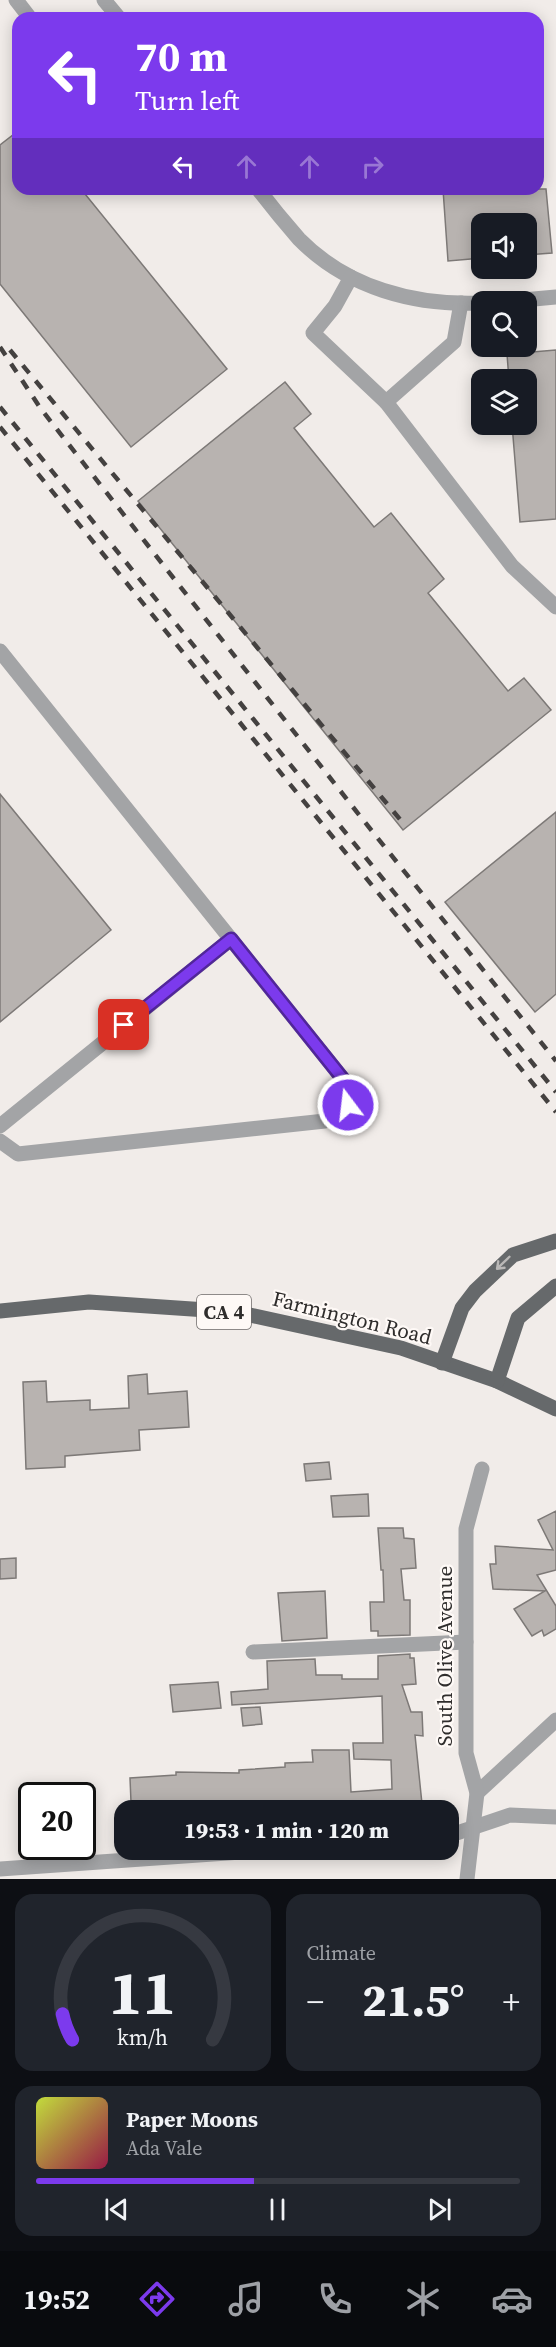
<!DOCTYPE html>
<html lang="en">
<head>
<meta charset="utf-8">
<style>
	:root { --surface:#171b24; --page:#20242c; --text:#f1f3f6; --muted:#9ea1a6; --line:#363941; --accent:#7c3aed }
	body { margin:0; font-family:"Source Serif 4",serif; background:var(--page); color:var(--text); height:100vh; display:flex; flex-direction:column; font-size:22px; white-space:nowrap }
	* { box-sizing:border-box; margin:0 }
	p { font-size:20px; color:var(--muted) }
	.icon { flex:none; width:33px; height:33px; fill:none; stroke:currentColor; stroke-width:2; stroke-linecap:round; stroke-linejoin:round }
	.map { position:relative; height:1879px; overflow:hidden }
	.drawer { display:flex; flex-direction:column; gap:15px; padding:15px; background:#0d0f14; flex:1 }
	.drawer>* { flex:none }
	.top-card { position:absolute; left:12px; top:12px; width:532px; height:183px; border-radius:18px; box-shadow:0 3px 15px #0003; background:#7c3aed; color:#fff; overflow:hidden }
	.controls { position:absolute; left:471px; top:213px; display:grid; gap:12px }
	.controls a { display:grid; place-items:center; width:66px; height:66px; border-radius:12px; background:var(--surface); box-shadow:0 3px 15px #0003; font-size:30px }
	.speed { position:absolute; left:18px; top:1782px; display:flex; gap:12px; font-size:30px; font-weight:700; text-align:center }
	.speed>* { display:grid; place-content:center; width:78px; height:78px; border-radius:50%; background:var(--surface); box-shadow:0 3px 15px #0003; line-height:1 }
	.speed .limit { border:3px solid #111; border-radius:9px; background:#fff; color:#111 }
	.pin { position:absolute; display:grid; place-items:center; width:51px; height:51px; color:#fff; margin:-26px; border-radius:12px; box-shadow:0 3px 9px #0006 }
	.me { position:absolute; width:66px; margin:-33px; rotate:345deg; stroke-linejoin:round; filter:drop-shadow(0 0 4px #0008) }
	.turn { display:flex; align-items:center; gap:21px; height:126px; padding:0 24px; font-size:27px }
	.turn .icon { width:78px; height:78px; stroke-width:2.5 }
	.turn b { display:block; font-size:42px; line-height:51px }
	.lanes { display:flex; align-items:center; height:57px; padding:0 24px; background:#0003; justify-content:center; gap:30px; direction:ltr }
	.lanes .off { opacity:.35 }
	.big { font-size:45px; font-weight:800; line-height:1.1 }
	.drawer .card { flex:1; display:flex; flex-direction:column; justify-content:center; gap:9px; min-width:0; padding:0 21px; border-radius:18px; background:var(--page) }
	.drawer .dial { align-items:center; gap:0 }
	.dial svg { height:156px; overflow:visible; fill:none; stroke:var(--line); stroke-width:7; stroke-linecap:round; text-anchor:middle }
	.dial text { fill:var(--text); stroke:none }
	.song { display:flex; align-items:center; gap:18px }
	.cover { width:72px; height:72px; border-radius:9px; background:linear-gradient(135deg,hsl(70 70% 55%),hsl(340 70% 35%)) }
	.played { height:6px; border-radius:3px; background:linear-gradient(90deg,var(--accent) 45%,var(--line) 45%) }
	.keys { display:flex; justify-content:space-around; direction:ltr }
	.heat { display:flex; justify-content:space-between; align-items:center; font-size:33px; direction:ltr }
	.drawer .tiles { flex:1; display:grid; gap:15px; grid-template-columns:1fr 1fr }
	.card:last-child { grid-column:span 2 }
	.trip { position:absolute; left:114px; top:1800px; width:345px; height:60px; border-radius:18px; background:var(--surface); box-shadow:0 3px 15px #0003; font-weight:800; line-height:60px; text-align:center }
	.dock { display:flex; height:96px; justify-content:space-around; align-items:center; background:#090b0e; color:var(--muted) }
	.dock .icon { width:42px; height:42px }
	.dock .active { color:var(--accent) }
	.dock b { font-size:27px; color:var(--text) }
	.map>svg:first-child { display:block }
	.building { fill:#b8b3b0; stroke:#7d7977; stroke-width:1.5 }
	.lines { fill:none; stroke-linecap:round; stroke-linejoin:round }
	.minor { stroke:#a3a4a6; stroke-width:15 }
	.major { stroke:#66696b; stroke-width:15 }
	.rail { stroke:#444140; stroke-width:4.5; stroke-dasharray:10 10; stroke-linecap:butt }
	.oneway { stroke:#bab8b7 }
	.route-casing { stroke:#51269a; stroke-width:15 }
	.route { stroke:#7c3aed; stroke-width:10 }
	.labels { text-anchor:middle; stroke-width:4.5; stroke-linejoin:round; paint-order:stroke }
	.shield { fill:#fef9f6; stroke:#6d6a69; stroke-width:1.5 }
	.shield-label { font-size:20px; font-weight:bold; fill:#2f2d2c }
	.street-label { font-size:21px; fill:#2f2d2c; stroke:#fef9f6 }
</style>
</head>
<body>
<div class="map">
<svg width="556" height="1879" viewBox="0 0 556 1879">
	<rect width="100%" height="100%" fill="#f1ece9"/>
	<g class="building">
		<path d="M18 131V189H81L227 369 131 447 0 284V145Z"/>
		<path d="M443 189H546L552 253 526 255V224H482V258L448 261Z"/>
		<path d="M556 350V519L520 522 512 424H526V380H509L507 354Z"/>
		<path d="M285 382 311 414 294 428 374 527 391 513 444 579 428 593 508 691 524 678 551 710 403 830 138 501Z"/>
		<path d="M0 794 111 930 0 1022Z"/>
		<path d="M556 812V994L535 1012 445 902Z"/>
		<path d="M147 1374 148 1394 187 1391 189 1427 139 1430 140 1450 65 1456V1467L26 1469 23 1382 46 1381 47 1402 90 1400V1410L129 1408 128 1376Z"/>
		<path d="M329 1462 331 1479 306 1481 304 1464Z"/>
		<path d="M368 1494 369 1516 333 1517 331 1496Z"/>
		<path d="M556 1511V1570L537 1575 556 1606V1629L544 1636 542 1630 532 1636 514 1609 545 1591 493 1589 490 1564H496L495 1546 553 1550 538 1520Z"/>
		<path d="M378 1528H403L404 1538 414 1539 416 1568 401 1569 404 1600H410V1635L378 1636V1631H371L370 1602H384L383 1570H381Z"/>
		<path d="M16 1558V1578L0 1579V1559Z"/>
		<path d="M325 1591 327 1638 282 1641 278 1593Z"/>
		<path d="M410 1654V1658H414L416 1684 402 1685 411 1712H422L423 1736 415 1735 422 1804 417 1805 418 1810H366V1808L329 1809V1807L285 1810H275V1807L221 1810H142L141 1801 131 1802 130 1778 176 1775V1772L239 1773V1770L285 1767V1763L313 1762 312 1750H349L351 1792 392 1789 391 1760 354 1759 353 1743H383L382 1696 232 1705 231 1692 268 1689 267 1661 315 1659 316 1675H342V1679H378V1656Z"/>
		<path d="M218 1682 221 1708 173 1712 170 1685Z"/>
		<path d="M260 1707 262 1724 243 1726 241 1708Z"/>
	</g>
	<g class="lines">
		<g class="minor">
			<path d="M16 0 30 18"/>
			<path d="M104 0 119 18"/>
			<path d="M258 189C271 206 285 223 299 239 347 288 415 306 482 303"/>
			<path d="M351 277 335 306 313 333 386 402"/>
			<path d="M501 302 556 297"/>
			<path d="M461 303 454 342 386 402 512 566 556 607"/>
			<path d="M0 651 347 1084 348 1105 325 1121 18 1154 0 1141"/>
			<path d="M0 1126 231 939"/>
			<path d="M253 1652 466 1642"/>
			<path d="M477 1793 556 1720"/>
			<path d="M448 1836 510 1815 556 1817"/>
			<path d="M0 1869 269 1850"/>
			<path d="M467 1879 477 1793 466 1753V1529L482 1469"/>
		</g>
		<g class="major">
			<path d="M0 1311 89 1302 236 1312 401 1348 497 1381 556 1409"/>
			<path d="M442 1363 462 1308 475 1291 513 1255 556 1241"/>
			<path d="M497 1381 518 1318 556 1286"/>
		</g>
		<g class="rail">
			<path d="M0 347 41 409 360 816 556 1061"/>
			<path d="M10 350 403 823"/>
			<path d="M0 407 556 1092"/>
			<path d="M0 427 556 1112"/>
		</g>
	</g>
	<defs><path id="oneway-shaft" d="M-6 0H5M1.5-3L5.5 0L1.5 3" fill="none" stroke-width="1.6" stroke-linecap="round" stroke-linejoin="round" transform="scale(1.5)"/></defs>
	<use class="oneway" href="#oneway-shaft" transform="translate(503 1263) rotate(136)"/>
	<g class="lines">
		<defs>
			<path id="route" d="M124 1025 231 939 347 1084 348 1105"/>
		</defs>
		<use href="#route" class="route-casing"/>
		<use href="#route" class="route"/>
	</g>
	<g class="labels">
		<rect class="shield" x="197" y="1295" width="54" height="34" rx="4.5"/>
		<g class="shield-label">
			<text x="224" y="1319">CA 4</text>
		</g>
		<g class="street-label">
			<text transform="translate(352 1318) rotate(14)" y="7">Farmington Road</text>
			<text transform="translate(445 1656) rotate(-90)" y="7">South Olive Avenue</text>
		</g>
	</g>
</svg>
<div class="controls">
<a><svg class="icon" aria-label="sound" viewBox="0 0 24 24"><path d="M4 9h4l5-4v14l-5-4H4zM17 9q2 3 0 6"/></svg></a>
<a><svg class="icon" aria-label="search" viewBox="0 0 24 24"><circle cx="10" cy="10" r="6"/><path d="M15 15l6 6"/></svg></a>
<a><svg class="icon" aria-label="layers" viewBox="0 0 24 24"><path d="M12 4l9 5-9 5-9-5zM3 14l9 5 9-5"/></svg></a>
</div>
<div class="speed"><div class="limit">20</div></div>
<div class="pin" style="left:124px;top:1025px;background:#d93025"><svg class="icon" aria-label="arrive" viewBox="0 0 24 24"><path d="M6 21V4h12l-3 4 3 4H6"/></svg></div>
<svg class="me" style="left:348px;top:1105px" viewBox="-20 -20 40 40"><circle r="17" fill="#7c3aed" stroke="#fff" stroke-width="3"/><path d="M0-11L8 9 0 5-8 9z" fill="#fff"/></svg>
<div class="trip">19:53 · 1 min · 120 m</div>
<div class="top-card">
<div class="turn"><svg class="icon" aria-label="left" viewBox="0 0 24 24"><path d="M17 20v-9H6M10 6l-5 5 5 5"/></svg><div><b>70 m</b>Turn left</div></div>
<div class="lanes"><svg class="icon" aria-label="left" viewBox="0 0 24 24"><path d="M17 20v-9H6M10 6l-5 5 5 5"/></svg><svg class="icon off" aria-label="ahead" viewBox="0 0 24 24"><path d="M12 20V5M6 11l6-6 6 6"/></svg><svg class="icon off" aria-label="ahead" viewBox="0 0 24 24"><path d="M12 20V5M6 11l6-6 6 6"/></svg><svg class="icon off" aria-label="right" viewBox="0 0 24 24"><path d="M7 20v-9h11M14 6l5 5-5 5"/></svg></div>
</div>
</div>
<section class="drawer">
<div class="tiles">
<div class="card dial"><svg viewBox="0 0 100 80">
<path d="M14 69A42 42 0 1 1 86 69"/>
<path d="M14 69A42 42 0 0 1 9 56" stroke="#7c3aed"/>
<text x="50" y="56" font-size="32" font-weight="700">11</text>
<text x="50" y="72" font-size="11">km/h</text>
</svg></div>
<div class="card"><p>Climate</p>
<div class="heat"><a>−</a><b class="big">21.5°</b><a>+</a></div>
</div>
<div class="card">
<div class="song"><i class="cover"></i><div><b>Paper Moons</b><p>Ada Vale</p></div></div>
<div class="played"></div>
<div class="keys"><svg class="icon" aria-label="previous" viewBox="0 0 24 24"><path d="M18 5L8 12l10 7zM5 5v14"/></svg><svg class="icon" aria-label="pause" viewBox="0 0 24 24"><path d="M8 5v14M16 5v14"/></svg><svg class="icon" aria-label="next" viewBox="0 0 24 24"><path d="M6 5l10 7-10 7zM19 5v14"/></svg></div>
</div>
</div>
</section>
<nav class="dock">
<b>19:52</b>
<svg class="icon active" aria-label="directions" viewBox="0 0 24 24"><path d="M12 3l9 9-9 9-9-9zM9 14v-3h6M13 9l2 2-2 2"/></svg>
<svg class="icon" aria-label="music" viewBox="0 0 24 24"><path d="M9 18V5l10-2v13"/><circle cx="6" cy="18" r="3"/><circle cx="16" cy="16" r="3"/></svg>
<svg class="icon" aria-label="phone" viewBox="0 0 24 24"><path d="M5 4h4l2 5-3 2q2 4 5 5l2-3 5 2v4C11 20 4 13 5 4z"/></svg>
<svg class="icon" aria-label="climate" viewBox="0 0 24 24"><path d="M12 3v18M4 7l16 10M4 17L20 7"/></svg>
<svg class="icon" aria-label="car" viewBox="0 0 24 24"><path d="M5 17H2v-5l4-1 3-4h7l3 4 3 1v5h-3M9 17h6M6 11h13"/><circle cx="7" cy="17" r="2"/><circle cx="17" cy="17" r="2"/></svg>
</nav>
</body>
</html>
